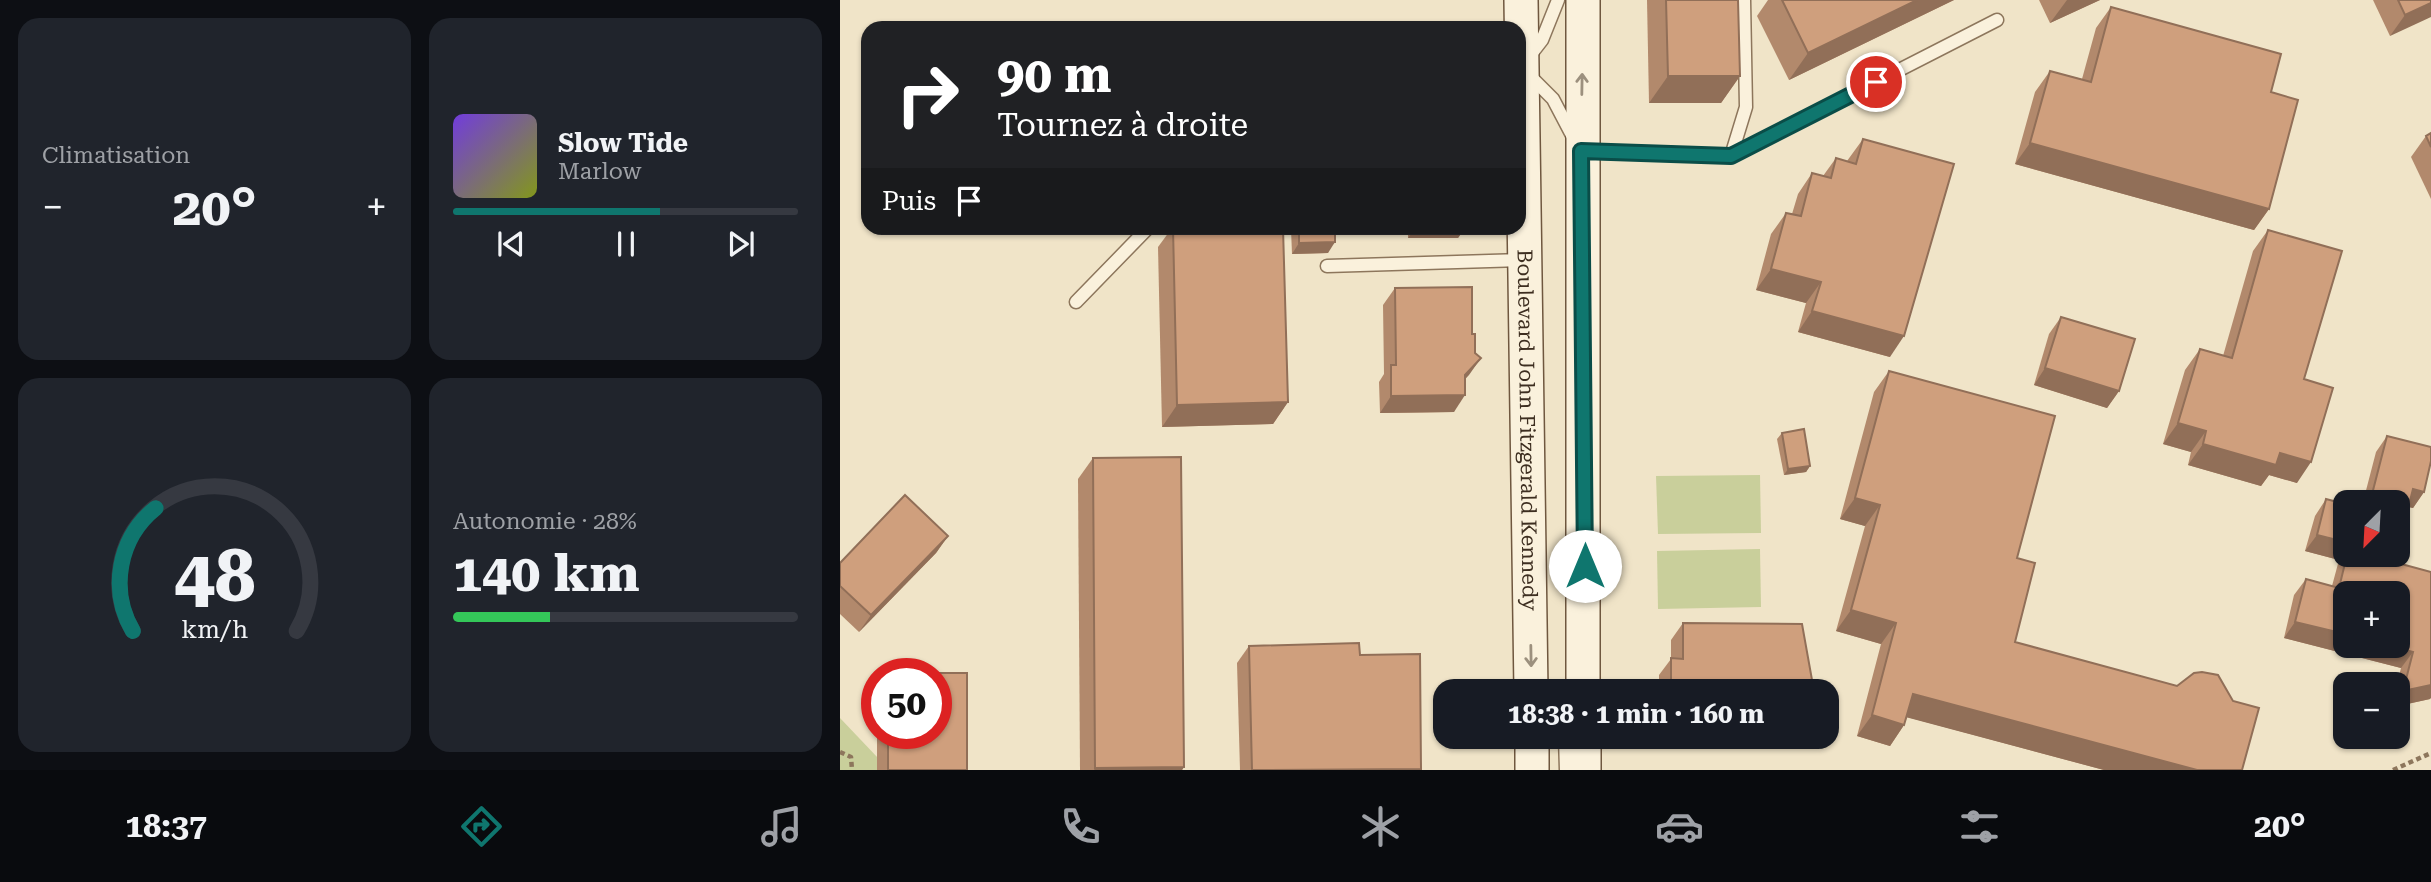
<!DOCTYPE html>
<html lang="fr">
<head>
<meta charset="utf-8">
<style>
	:root { --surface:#171b24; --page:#20242c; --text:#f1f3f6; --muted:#9ea1a6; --line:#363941; --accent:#0f766e }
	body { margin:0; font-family:"Roboto Serif",serif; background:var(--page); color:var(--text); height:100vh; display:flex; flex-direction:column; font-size:26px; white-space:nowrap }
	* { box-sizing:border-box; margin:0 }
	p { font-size:23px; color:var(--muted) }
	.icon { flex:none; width:38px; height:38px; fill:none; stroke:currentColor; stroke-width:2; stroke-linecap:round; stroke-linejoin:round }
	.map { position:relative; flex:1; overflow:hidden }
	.side { display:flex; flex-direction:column; gap:18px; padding:18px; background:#0d0f14; width:840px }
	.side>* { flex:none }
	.guide { position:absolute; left:21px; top:21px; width:665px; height:214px; border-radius:21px; box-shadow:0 2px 5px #0004; background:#202124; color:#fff; overflow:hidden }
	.needle { width:46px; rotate:204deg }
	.buttons { position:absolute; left:1493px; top:490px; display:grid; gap:14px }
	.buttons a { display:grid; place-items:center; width:77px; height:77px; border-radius:14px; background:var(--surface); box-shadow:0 2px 5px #0004; font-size:35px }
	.speed { position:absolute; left:21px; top:658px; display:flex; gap:14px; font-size:35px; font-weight:700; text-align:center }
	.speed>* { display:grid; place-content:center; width:91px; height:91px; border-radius:50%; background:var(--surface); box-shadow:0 2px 5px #0004; line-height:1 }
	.speed .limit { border:10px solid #d22; background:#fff; color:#111 }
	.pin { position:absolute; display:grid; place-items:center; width:60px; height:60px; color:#fff; margin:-30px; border:4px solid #fff; border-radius:50%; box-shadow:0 2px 7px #0007 }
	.me { position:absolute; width:77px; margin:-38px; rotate:0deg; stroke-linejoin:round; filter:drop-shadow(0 0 5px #0008) }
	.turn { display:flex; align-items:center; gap:24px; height:147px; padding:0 21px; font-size:32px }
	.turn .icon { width:91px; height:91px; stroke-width:2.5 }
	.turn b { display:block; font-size:49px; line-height:60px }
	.then { display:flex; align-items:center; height:66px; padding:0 21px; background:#0003; gap:14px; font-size:26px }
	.big { font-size:52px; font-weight:700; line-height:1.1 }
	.side .card { flex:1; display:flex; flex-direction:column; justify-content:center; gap:10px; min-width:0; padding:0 24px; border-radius:21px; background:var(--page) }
	.side .dial { align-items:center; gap:0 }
	.dial svg { height:182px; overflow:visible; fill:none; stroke:var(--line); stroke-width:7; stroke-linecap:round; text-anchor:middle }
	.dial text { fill:var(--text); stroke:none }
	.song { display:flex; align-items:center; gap:21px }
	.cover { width:84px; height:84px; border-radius:10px; background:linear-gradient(135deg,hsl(260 70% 55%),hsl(70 70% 35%)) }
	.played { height:7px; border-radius:4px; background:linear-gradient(90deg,var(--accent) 60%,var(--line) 60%) }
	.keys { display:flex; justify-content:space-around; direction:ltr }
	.heat { display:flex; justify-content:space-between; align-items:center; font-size:38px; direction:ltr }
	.charge { height:10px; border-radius:5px; background:linear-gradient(90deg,#34c759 28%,var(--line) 0) }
	.side .tiles { flex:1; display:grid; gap:18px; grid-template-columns:repeat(2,1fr) }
	.trip { position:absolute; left:593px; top:679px; width:406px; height:70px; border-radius:21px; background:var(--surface); box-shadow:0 2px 5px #0004; font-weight:700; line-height:70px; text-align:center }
	.dock { display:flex; height:112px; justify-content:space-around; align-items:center; background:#090b0e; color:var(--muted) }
	.dock .icon { width:49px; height:49px }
	.dock .current { color:var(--accent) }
	.dock b { font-size:32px; color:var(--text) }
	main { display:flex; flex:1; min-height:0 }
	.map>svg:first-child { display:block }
	.green { fill:#c9cf9b }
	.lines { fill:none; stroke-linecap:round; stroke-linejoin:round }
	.lane-casing { stroke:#8d765c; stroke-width:15 }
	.secondary-casing { stroke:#6f573f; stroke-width:36 }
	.path { stroke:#8d765c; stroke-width:4.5; stroke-dasharray:5 3.5; stroke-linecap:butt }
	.lane { stroke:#faf1dc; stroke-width:12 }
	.secondary { stroke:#faf1dc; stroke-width:33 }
	.wall { fill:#b2896c }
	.shaded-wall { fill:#916f58 }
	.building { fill:#cf9f7d; stroke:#916f58; stroke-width:2 }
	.oneway { stroke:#9c907e }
	.route-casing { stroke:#0a4d48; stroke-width:18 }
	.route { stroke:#0f766e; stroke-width:12 }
	.labels { text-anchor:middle; stroke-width:5; stroke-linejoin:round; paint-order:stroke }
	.street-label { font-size:21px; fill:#3d2e20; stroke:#f7eed8 }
</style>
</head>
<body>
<main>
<section class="side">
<div class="tiles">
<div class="card"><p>Climatisation</p>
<div class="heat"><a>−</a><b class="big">20°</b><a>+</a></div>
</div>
<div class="card">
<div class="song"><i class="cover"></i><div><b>Slow Tide</b><p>Marlow</p></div></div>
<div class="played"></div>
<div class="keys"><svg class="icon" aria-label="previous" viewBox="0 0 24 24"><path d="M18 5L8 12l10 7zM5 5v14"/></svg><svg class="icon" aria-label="pause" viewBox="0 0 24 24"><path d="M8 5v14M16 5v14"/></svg><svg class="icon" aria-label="next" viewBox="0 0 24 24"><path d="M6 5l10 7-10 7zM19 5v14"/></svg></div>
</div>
<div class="card dial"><svg viewBox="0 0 100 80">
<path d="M14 69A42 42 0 1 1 86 69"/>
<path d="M14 69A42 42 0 0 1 24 15" stroke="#0f766e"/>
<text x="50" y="56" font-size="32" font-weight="700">48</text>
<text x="50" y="72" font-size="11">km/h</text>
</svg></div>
<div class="card"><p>Autonomie · 28%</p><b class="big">140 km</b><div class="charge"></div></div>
</div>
</section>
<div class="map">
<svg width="1591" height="770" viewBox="0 0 1591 770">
	<rect width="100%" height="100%" fill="#f0e4c8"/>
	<g class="green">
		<path d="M920 475 921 533 818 534 816 476Z"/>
		<path d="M920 549 921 607 818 609 817 551Z"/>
		<path d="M0 718 38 758V770H0Z"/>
	</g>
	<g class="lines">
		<defs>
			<g id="lane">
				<path d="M688 58 702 40 718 0"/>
				<path d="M689 75 713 99 734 139"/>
				<path d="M746 152 891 156 1157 20"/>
				<path d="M891 156 906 107 904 0"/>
				<path d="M487 266 682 260"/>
				<path d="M236 302 308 228"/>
				<path d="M725 737 726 770"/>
			</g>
			<g id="secondary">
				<path id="s1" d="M681 0 691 691"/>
				<path d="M743 0V691"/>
				<path d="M692 737V770"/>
				<path d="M744 737V770"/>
			</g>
		</defs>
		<use href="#lane" class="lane-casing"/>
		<use href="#secondary" class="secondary-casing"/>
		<g class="path">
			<path d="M0 752 11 757 12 770"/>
			<path d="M1553 770 1591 753"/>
		</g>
		<use href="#lane" class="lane"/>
		<use href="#secondary" class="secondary"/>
	</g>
	<g class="wall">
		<path d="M807 0H898L900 76 881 103H809Z"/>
		<path d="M928 0H1114L949 80 917 16Z"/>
		<path d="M1199 0H1260L1210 23Z"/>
		<path d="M1533 0H1591L1550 36Z"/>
		<path d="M1271 7 1431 92 1429 209 1414 230 1175 164 1195 92 1210 71 1242 79 1256 28Z"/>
		<path d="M1591 133V199L1571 157 1586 136Z"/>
		<path d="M1023 139 1050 357 958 332 966 303 916 290 931 234 946 213 952 214 958 194 972 173 983 176 996 158 1007 161Z"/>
		<path d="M332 228H443L448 402 433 424 322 427 318 247Z"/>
		<path d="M452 228H495L488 253 452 254 451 229Z"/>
		<path d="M568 228H625L618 238H568Z"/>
		<path d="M1428 230 1464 379 1457 483 1429 475 1421 486 1348 465 1351 452 1323 444 1345 370 1360 349 1383 356 1413 251Z"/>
		<path d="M555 288 632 334 635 353 641 358 625 379 614 412 540 413 539 382 544 374 543 305Z"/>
		<path d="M1221 317 1279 391 1267 408 1194 385 1209 334Z"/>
		<path d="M1049 371 1177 558 1175 642 1402 770H1264L1067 717 1064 725 1050 746 1017 736 1041 644 996 631 1025 526 1000 519 1034 392Z"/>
		<path d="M942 433 970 466 966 472 944 475 937 439Z"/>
		<path d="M1547 436 1584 492 1573 508 1558 502H1523L1536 452Z"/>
		<path d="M253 458 344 767 342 770H240L238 479Z"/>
		<path d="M1486 499 1505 504V555H1556L1554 562 1590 699 1558 706 1557 684 1561 668 1444 638 1454 595 1466 579 1492 586 1499 560 1465 551 1475 516Z"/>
		<path d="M108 536 96 553 19 632 0 614V563Z"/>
		<path d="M843 623 974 691H819V675L831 659V640Z"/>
		<path d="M409 646 520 655 581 769 580 770H400L397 663Z"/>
		<path d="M49 673H127V770H37V733H96V674H48Z"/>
	</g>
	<g class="shaded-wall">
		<path d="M1077 0H1114L949 80 968 53Z"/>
		<path d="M1227 0H1260L1210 23Z"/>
		<path d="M1591 3V17L1550 36 1565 15Z"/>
		<path d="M828 76H900L881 103H809Z"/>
		<path d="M1190 143 1429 209 1414 230 1175 164Z"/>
		<path d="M576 228H625L618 238H568Z"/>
		<path d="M495 242 488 253 452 254 459 243Z"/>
		<path d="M931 269 981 282 966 303 916 290Z"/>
		<path d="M972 311 1064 336 1050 357 958 332Z"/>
		<path d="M641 358 629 375 613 392 625 375Z"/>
		<path d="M1205 368 1279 391 1267 408 1194 385Z"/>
		<path d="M625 395 614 412 540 413 551 396Z"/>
		<path d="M448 402 433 424 322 427 337 405Z"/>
		<path d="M1338 423 1366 431 1351 452 1323 444Z"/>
		<path d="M1363 444 1440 453 1471 462 1457 483 1429 475 1421 486 1348 465Z"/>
		<path d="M970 466 966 472 944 475 948 469Z"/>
		<path d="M1573 489 1584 492 1573 508 1561 506Z"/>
		<path d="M1015 498 1040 505 1025 526 1000 519Z"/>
		<path d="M1477 535 1505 542V551L1499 560 1465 551Z"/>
		<path d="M108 536 96 553 19 632 31 615Z"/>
		<path d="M1011 610 1056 623 1041 644 996 631Z"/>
		<path d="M1455 622 1505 634V646H1550L1573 652 1561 668 1444 638Z"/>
		<path d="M831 684H843L838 691H826Z"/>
		<path d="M1591 685V698L1590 699 1558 706V699L1563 691Z"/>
		<path d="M1073 694 1357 770H1264L1058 715Z"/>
		<path d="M1032 715 1064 725 1050 746 1017 736Z"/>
		<path d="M344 767 342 770H254L255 768Z"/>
		<path d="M581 769 580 770H429Z"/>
	</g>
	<g class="building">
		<path d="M826 0H898L900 76H828Z"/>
		<path d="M942 0H1077L968 53Z"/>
		<path d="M1558 0H1591V3L1565 15Z"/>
		<path d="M1271 7 1441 54 1431 92 1458 100 1429 209 1190 143 1210 71 1251 82Z"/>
		<path d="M1591 133V147L1586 136Z"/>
		<path d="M1023 139 1114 164 1064 336 972 311 981 282 931 269 946 213 961 216 972 173 991 178 996 158 1016 164Z"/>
		<path d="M333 228H443L448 402 337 405Z"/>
		<path d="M459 228H495V242L459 243Z"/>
		<path d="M1428 230 1502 251 1464 379 1493 388 1471 462 1440 453 1436 465 1363 444 1366 431 1338 423 1360 349 1392 358Z"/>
		<path d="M632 287V334H635V353L641 358 625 375V395L551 396V365H556L555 288Z"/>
		<path d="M1221 317 1295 339 1279 391 1205 368Z"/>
		<path d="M1049 371 1215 416 1177 558 1195 563 1175 642 1337 686 1354 673 1362 672 1378 675 1393 701 1419 708 1402 770H1357L1073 694 1064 725 1032 715 1056 623 1011 610 1040 505 1015 498Z"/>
		<path d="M964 429 970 466 948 469 942 433Z"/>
		<path d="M1547 436 1591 447V461L1584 492 1573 489 1558 549V502H1530Z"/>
		<path d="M341 457 344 767 255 768 253 458Z"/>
		<path d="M65 495 108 536 31 615 0 586V563Z"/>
		<path d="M1486 499 1505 504V542L1477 535Z"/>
		<path d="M1507 555H1556L1554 562 1591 572V685L1563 691 1573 652 1550 646H1558V593H1505V634L1455 622 1466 579 1499 588Z"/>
		<path d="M843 623 962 624 974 691H843V684H831V658L843 659Z"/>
		<path d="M519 643 520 655 580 654 581 769 412 770 409 646Z"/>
		<path d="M49 673H127V770H48V733H96V674Z"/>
	</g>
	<defs><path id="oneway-shaft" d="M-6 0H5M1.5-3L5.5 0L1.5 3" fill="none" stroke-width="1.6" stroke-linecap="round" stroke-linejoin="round" transform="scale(1.75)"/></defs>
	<g class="oneway">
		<use href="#oneway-shaft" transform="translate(742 84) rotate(-89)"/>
		<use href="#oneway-shaft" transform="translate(691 656) rotate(89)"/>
	</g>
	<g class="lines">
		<defs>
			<path id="route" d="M745 566 741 151 891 156 1036 82"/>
		</defs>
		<use href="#route" class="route-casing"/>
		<use href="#route" class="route"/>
	</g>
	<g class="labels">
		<g class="street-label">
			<text dy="7" stroke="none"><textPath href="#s1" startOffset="430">Boulevard John Fitzgerald Kennedy</textPath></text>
		</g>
	</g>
</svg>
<div class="buttons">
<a><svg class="needle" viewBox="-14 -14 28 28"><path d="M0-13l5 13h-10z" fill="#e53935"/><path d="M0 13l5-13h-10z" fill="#9ea1a6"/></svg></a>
<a>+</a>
<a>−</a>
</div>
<div class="speed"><div class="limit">50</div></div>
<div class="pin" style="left:1036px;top:82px;background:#d93025"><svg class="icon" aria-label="arrive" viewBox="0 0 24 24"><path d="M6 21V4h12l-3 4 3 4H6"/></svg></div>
<svg class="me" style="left:745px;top:566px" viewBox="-20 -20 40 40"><circle r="19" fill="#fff"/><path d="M0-13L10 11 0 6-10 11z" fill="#0f766e"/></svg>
<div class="trip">18:38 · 1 min · 160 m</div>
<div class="guide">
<div class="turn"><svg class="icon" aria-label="right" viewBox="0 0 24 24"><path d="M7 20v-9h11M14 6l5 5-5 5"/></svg><div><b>90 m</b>Tournez à droite</div></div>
<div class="then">Puis<svg class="icon" aria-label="arrive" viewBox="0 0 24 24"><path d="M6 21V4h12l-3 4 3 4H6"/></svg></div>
</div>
</div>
</main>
<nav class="dock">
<b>18:37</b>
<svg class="icon current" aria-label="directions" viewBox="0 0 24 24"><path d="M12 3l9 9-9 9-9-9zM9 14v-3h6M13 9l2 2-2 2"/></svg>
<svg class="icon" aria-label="music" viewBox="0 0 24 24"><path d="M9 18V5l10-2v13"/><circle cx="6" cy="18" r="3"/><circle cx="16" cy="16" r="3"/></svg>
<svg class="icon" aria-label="phone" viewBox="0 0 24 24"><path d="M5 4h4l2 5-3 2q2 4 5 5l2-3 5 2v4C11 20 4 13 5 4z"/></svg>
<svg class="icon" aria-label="climate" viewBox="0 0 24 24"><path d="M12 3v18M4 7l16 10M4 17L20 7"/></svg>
<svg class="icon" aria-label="car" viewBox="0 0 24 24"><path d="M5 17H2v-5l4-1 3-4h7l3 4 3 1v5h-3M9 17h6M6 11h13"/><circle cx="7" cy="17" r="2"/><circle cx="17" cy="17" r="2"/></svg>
<svg class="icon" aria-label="filters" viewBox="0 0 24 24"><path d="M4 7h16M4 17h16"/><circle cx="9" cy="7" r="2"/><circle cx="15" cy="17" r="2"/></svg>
<b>20°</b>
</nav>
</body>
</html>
